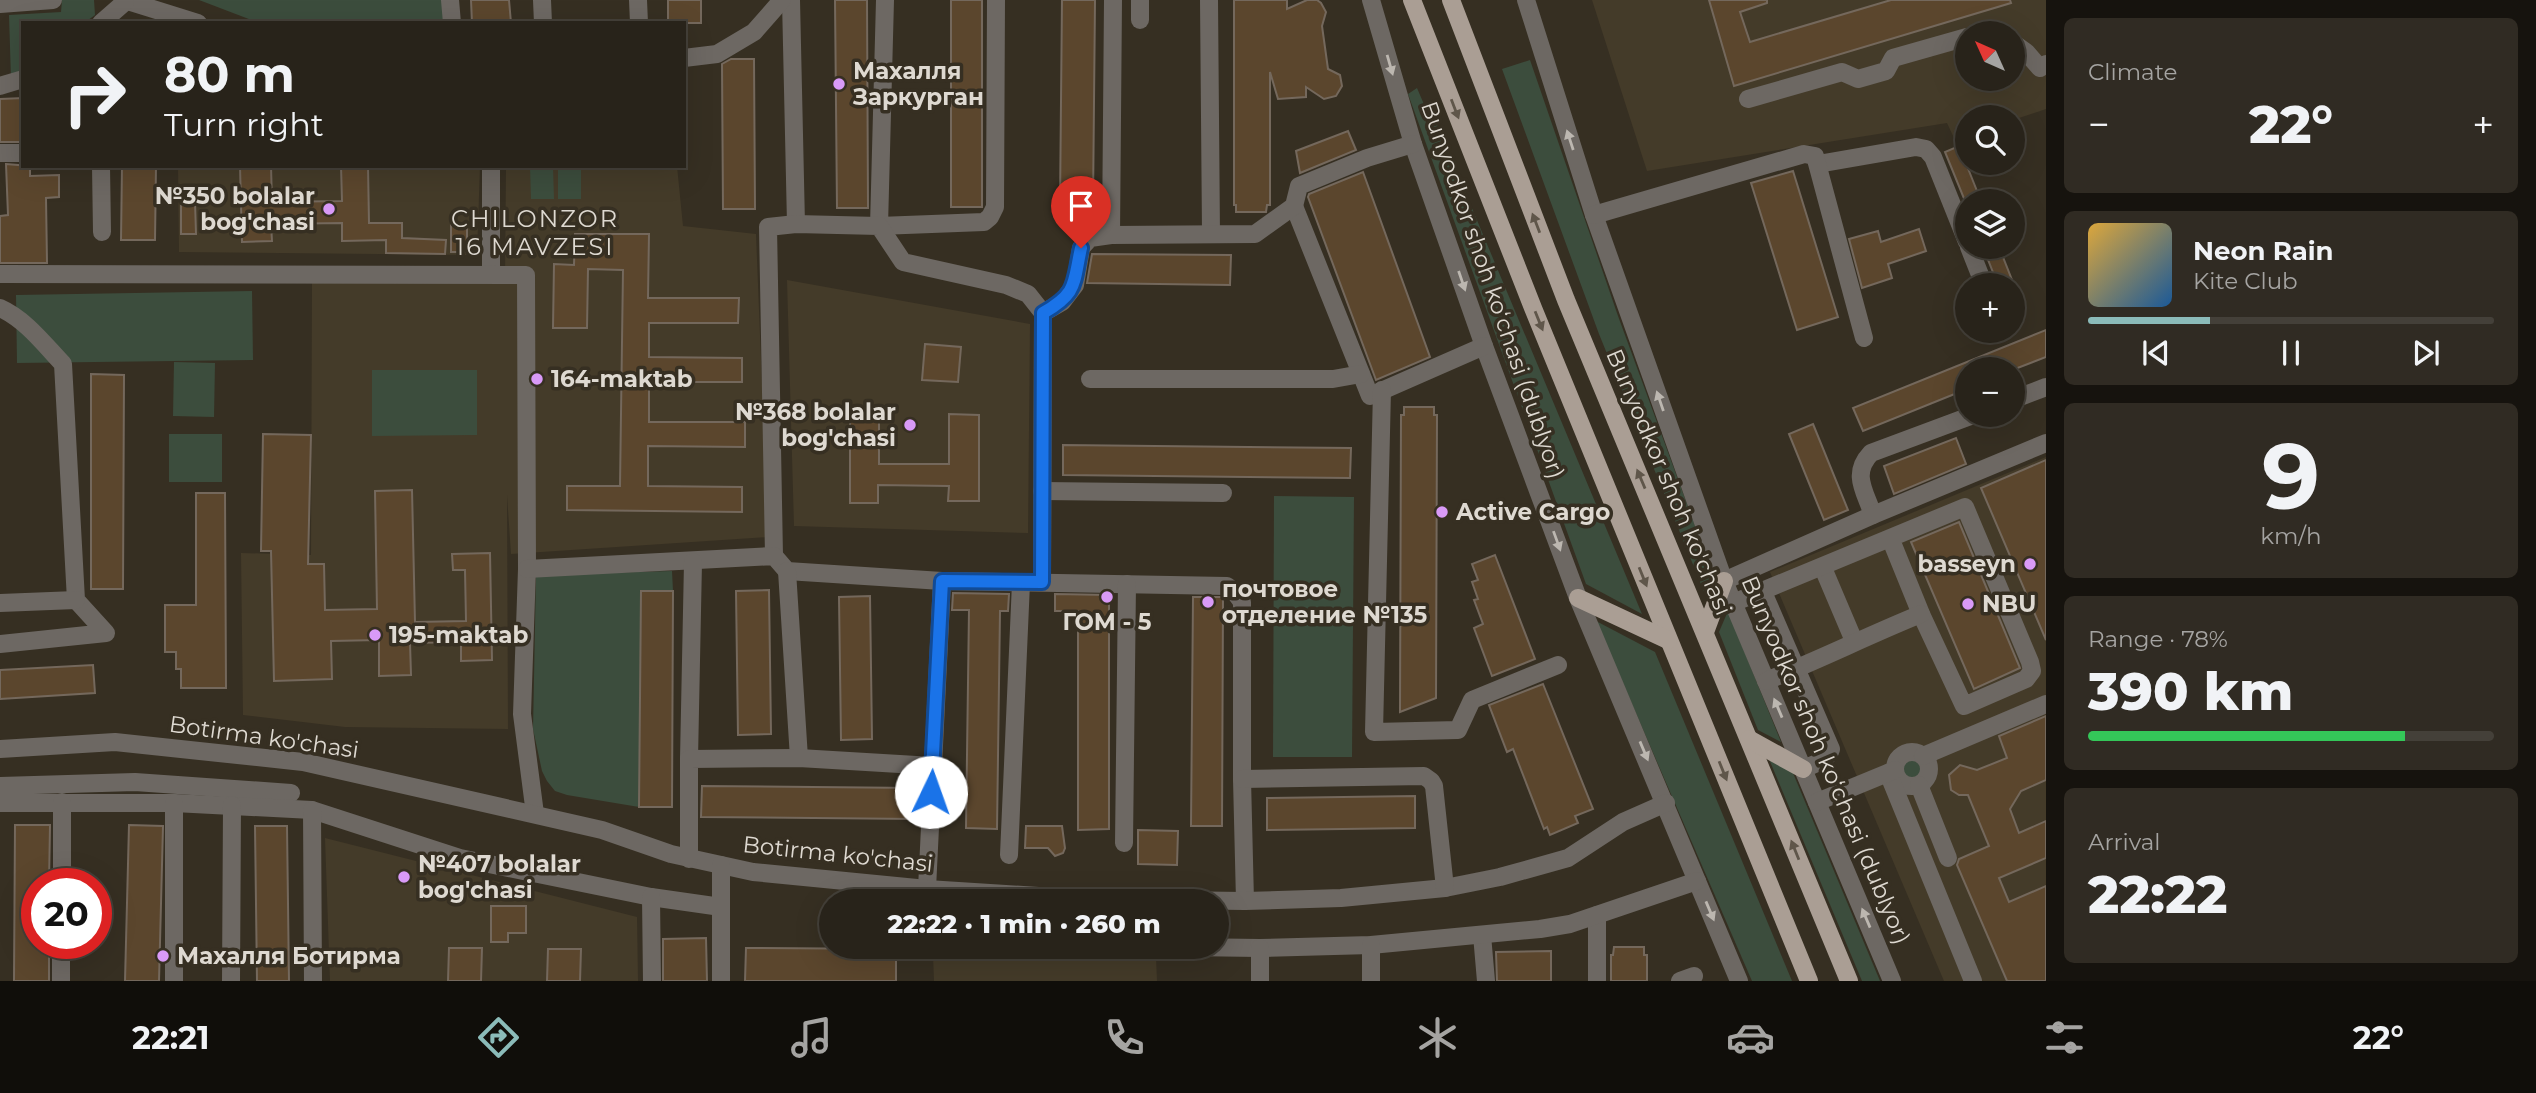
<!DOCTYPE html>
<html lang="en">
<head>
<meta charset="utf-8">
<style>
	:root { --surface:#28231a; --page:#302b23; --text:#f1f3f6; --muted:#a5a4a2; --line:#444039; --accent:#8bbbb9 }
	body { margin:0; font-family:Montserrat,sans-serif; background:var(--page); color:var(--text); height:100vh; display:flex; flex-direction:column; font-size:26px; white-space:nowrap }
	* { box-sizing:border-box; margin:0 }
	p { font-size:23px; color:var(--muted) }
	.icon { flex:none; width:38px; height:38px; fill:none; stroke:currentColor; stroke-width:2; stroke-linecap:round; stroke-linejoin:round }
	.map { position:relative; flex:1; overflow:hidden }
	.panel { display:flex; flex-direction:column; gap:18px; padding:18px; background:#16130e; width:490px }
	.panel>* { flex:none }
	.top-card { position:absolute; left:21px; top:21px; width:665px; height:147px; border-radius:0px; box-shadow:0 7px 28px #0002,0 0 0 2px var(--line); background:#28231a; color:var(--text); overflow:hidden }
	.needle { width:46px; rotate:315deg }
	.buttons { position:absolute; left:1955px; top:21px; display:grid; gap:14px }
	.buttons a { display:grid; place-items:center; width:70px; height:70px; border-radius:50%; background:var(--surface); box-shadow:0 7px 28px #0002,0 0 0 2px var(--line); font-size:35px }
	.speed { position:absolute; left:21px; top:868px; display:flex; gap:14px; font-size:35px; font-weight:700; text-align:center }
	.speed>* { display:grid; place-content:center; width:91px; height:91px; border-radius:50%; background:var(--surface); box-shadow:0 7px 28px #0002,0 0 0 2px var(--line); line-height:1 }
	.speed .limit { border:10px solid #d22; background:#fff; color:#111 }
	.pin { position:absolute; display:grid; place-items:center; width:60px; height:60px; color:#fff; margin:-72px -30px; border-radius:50% 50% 50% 0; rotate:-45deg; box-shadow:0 0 7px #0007 }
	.pin .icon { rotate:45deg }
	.me { position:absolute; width:77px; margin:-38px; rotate:3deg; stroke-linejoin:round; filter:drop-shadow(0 0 5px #0008) }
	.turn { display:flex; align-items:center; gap:24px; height:147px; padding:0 28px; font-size:32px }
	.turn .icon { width:91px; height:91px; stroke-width:2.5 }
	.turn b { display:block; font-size:49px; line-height:60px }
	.big { font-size:52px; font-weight:800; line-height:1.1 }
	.panel .tile { flex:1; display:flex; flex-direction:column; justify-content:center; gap:10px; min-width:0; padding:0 24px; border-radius:10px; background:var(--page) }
	.panel .dial { align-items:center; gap:0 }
	.dial b { font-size:91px; line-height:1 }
	.song { display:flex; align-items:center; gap:21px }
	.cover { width:84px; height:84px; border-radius:10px; background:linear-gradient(135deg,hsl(40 70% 55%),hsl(210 70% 35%)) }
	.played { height:7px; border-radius:4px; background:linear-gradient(90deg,var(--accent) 30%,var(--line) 30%) }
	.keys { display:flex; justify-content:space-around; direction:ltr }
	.heat { display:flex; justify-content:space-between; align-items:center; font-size:38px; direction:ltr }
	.charge { height:10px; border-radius:5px; background:linear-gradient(90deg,#34c759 78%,var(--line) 0) }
	.trip { position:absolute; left:819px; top:889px; width:410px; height:70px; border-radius:35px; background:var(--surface); box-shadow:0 7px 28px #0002,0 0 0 2px var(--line); font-weight:800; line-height:70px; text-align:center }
	.dock { display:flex; height:112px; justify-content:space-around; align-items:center; background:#100e0a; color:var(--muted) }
	.dock .icon { width:49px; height:49px }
	.dock .active { color:var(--accent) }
	.dock b { font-size:32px; color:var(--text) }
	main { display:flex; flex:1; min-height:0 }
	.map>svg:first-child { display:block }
	.built { fill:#443b29; fill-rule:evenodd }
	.green { fill:#3c4d3d }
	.building { fill:#5b462d; stroke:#74685c; stroke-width:2 }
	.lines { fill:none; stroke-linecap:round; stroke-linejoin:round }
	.minor { stroke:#6d6863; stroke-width:18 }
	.major { stroke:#aa9e94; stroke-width:18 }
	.oneway { fill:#bcb7b0 }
	.oneway2 { fill:#5f564a }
	.route-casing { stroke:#114b97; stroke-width:18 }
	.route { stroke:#1a73e8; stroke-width:12 }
	.poi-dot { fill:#d99af7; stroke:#362f22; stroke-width:2.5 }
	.labels { text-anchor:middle; stroke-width:7; stroke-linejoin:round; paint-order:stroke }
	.poi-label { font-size:23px; font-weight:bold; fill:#ded9d1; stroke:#362f22; text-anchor:start }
	.street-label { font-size:23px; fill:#ded9d1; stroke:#362f22 }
	.neighbourhood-label { font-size:24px; letter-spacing:2px; fill:#ded9d1; stroke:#362f22 }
</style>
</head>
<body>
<main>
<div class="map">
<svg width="2046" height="981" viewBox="0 0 2046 981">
	<rect width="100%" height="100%" fill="#362f22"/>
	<g class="built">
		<path d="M1592 0H2046V109L2013 120 2012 117H1967V134L1954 138 1947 123 1647 171ZM1967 33H2012V79H1967Z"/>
		<path d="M178 166H480L477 255 179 252Z"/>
		<path d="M506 166H677L683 226 756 234 768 537 511 554 507 495 508 729 345 727 243 715 241 553 311 555 312 283 505 279Z"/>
		<path d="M787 280 1030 324 1028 533 794 526Z"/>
		<path d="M2046 457V981H1944L1770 572Z"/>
		<path d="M325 838 637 917 638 981H330Z"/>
		<path d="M933 955 1156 957 1157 981H934Z"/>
	</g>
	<g class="green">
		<path d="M62 0H94L95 15 84 23H23V70L11 79 9 15 61 12Z"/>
		<path d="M199 0H443L445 23H259Z"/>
		<path d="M1530 60 1618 316 1712 572 1705 594 1599 334 1502 69Z"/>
		<path d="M1417 88 1426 109 1430 108 1642 614 1586 584 1408 94Z"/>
		<path d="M530 166H553L554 199H531Z"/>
		<rect x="558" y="166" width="23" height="33"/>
		<path d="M252 291 253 360 17 363 16 295Z"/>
		<path d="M174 362 215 363 214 417 173 416Z"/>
		<path d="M372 370H477V435L372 436Z"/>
		<rect x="169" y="434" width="53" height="48"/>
		<path d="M1274 496 1354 497 1352 757H1273Z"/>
		<path d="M672 571 673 591 641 592 639 807 567 795 555 791 547 781 542 771 533 729 536 575Z"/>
		<path d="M1728 611 1781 742 1758 730 1719 632Z"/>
		<path d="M1596 621 1655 652 1792 981H1752Z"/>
		<path d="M1769 759 1793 773 1880 981H1862Z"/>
		<circle cx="1911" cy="770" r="10"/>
	</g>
	<g class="building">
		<path d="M471 0H509L511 23H472Z"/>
		<rect x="668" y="0" width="33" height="23"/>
		<path d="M835 0H867L868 208H837Z"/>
		<rect x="951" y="0" width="31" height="207"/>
		<path d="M1062 0H1095L1093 204H1060Z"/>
		<path d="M1234 0H1287V9L1307 0H1317L1321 3 1326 12 1322 26 1328 69 1340 75 1342 86 1336 96 1324 99 1306 87V97L1278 99 1270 72V205H1267L1266 212H1236V205H1234Z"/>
		<path d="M1709 0H1767V3L1740 12 1750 42 1891 0H2010L2011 3 1734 86Z"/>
		<path d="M731 59H754L755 209H723L722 64Z"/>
		<path d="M23 98V142H0V99Z"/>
		<path d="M1348 131 1356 150 1300 173 1296 151Z"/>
		<path d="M1959 146 1981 201H1965L1945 152Z"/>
		<path d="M6 164 30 166V176L59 175V197L46 198 47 263H0V216L8 215Z"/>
		<path d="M122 166H156L155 240H121Z"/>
		<path d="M240 166H271L272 202 342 201 341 166H368L369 223H402V238L446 240 445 254 386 253V240L342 241V223L271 224 272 241 242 242Z"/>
		<path d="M1793 171 1838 317 1797 330 1751 183Z"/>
		<path d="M1363 172 1430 357 1376 380 1308 197 1309 194Z"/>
		<path d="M195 201 196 234H181V202Z"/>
		<rect x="451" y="223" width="16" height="29"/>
		<path d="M1919 229 1926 251 1888 264 1892 278 1862 288 1849 239 1878 231 1881 242Z"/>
		<path d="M575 234H649L648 298H739L738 323H649V357L742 358V382H649V422H745V447L648 446V486L742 487V512L567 510V486H620L623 270 588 269 587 328H553L554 264 574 265Z"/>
		<path d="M1983 247H1999L2014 285H1998Z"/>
		<path d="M1092 254 1231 255 1230 285 1087 283Z"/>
		<path d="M2046 330V357L2015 369H1967V389L1863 431 1853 408Z"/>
		<path d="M925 344 961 347 958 382 922 380Z"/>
		<path d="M91 374 124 375 123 589H91Z"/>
		<path d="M1404 407H1434V415H1437L1436 698 1400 712 1401 415H1404Z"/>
		<path d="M850 414H879V464H949V414L979 415V501H948L949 486 878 485V503H850Z"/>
		<path d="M1813 424 1848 510 1824 520 1789 434Z"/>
		<path d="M263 434 311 435 308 564H324L325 610 377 609 375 491 412 490 415 622 466 621 465 570H453L452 554 490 553 492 660 461 661V642L410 643 411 675 379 676V640L331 641 332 679 274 681 271 551H261Z"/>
		<path d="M1956 438 1966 464 1894 494 1884 466Z"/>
		<path d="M1063 445 1351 448 1350 478 1063 475Z"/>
		<path d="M2046 460V640L1981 488Z"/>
		<path d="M196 493H225L226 688H181V669H176V652H165V605H196Z"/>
		<path d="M1959 522 2020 668 1974 689 1911 542Z"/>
		<path d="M1495 555 1535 659 1492 676 1474 628 1483 624 1474 600 1478 599 1472 582 1478 580 1472 564Z"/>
		<path d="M769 590 771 734 738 735 736 591Z"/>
		<path d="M641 591H673L672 807H639Z"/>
		<path d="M953 593 1009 594 1008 611H1000L997 829 966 828 969 610H952Z"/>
		<path d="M1055 594 1109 595V829L1078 830V611H1055Z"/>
		<path d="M870 596 872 739 841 740 839 597Z"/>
		<path d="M1193 597H1223L1222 826H1191Z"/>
		<path d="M93 665 95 693 0 699V670Z"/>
		<path d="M1543 684 1593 809 1575 816 1578 823 1550 835 1547 827 1544 829 1513 749 1507 752 1489 705Z"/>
		<path d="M2046 716V780L2021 791 2010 809 2019 833 2046 821V858L1999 878 2009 902 2046 886V981H2007L1957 865 1959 859 1989 846 1968 795H1959L1951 790 1949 775 1960 765 1977 770 2007 758 1999 736Z"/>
		<path d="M702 786 917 788V819L701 817Z"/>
		<path d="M1415 796V828L1267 830V798Z"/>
		<path d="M15 825H50L49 884H37V943H49V981H14Z"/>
		<path d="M129 825 163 826 159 981H125Z"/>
		<path d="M255 826H287L289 981H257Z"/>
		<path d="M1026 826H1062L1065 848 1063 853 1055 856 1048 848H1025Z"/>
		<path d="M1138 830 1178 831 1177 865 1138 864Z"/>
		<path d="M491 906H526V933H508V942H491Z"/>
		<path d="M706 938 707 981H663V939Z"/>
		<path d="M1614 947H1644V955H1647V981H1611V955H1613Z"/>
		<path d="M449 948H482L481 981H448Z"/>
		<path d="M746 948 896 949V981H745Z"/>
		<path d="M548 949H581L580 981H547Z"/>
		<path d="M1551 951V981H1497L1496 952Z"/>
	</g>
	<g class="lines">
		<g class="minor">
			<path d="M124 0 198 23"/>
			<path d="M450 0 452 23"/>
			<path d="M542 0 543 23"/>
			<path d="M638 0 639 23"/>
			<path d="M791 0 796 224"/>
			<path d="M885 0 879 226 984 222 990 217 995 207 996 0"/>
			<path d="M1209 0 1211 234"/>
			<path d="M1371 0 1413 144 1484 346 1578 598 1739 981"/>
			<path d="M1526 0 1594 215 1724 581 1892 981"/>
			<path d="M0 4 53 0"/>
			<path d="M1140 20V0"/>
			<path d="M101 23 125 2"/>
			<path d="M1981 33H1982"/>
			<path d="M2012 42 2026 52 2040 68 2046 64"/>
			<path d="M684 58 717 54 754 32 782 0"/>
			<path d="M0 86 23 79"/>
			<path d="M1748 99 1842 72 1858 79 1886 71 1893 58 1967 37"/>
			<path d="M0 153H23"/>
			<path d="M1818 164 1916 147 1926 149 1933 157 1967 242"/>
			<path d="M101 166 102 232"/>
			<path d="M1294 206 1370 396 1484 346"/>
			<path d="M1594 215 1804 154 1815 156 1864 338"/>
			<path d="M1111 235 1113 0"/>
			<path d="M1969 247 1984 285"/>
			<path d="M491 273V166"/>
			<path d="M0 274 526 275 527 569 522 714 535 814"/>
			<path d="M0 308C25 319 44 344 63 364L76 600 106 633 0 644"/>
			<path d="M1090 379H1333L1361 374"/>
			<path d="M1382 390 1374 732 1458 730 1472 700 1558 665"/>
			<path d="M2012 400 2046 387"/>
			<path d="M1042 491 1223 493"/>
			<path d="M1873 515C1865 491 1851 474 1871 453L1973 415"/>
			<path d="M774 556 768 227 796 224 879 226 903 262 1006 285 1028 294 1043 313"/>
			<path d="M1823 568 1854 641"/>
			<path d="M527 569 774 556 787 571 942 581 927 889"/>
			<path d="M787 571 799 758"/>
			<path d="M942 581 1227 586 1234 591 1242 602V779L1245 901"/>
			<path d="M1724 581 1873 515 2046 443"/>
			<path d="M1042 582 1043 313 1062 302 1075 285 1081 248 1090 238 1111 235 1255 234 1294 206 1299 186 1367 158 1413 144"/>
			<path d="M1763 592 1831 749C1827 762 1813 764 1803 769"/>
			<path d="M0 603 76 600"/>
			<path d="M1733 603 1965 507 2030 662 2032 671 2026 679 1964 706 1921 614 1891 540"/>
			<path d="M1766 681C1819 660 1869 635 1921 614"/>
			<path d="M0 749 115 742 303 762 602 830 671 854 753 872 927 889 1085 899 1245 901 1341 898 1445 888 1500 877 1568 858 1623 822 1666 803"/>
			<circle cx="1912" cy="769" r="17"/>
			<path d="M1923 756 2046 704"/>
			<path d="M689 759 693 562"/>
			<path d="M1888 773 1973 981"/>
			<path d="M1242 779 1424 776 1431 781 1434 786 1445 888"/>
			<path d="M1919 785 1948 858"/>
			<path d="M0 786 135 782 291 793"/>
			<path d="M1817 802 1895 770"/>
			<path d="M0 803H174L312 810 460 858 651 897 721 907"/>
			<path d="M312 810 313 981"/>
			<path d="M1124 843 1127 584"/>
			<path d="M1009 855 1021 583"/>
			<path d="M689 859V759L799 758 933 766"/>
			<path d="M62 884V802"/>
			<path d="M651 897 652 981"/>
			<path d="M1597 915V981"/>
			<path d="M1482 935 1486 981"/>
			<path d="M1187 947 1260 948 1371 945 1540 929 1570 924 1697 881"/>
			<path d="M1260 948V981"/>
			<path d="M61 981V943"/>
			<path d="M174 981V803"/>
			<path d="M231 981 232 805"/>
			<path d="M721 981V865"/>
			<path d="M1371 981V945"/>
			<path d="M1680 981 1694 976"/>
		</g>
		<g class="major">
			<path d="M1412 0 1533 308 1809 981"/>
			<path d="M1451 0 1566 300 1849 981"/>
			<path d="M1578 598 1668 640"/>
			<path d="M1705 632 1724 581"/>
			<path d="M1749 739 1803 769"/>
		</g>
	</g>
	<defs><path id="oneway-solid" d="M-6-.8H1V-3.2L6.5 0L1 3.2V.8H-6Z" transform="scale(1.75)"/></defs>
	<g class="oneway">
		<use href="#oneway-solid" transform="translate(1390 65) rotate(74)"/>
		<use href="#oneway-solid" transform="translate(1570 140) rotate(-108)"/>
		<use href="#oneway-solid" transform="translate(1462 281) rotate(71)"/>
		<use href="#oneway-solid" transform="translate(1660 401) rotate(-109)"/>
		<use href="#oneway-solid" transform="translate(1557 541) rotate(70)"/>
		<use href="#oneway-solid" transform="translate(1778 708) rotate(-113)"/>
		<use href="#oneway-solid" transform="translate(1644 751) rotate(67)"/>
		<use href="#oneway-solid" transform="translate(1710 911) rotate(67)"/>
		<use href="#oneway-solid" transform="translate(1866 918) rotate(-113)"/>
	</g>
	<g class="oneway2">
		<use href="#oneway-solid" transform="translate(1455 109) rotate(69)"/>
		<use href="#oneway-solid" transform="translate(1536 223) rotate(-111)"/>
		<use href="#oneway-solid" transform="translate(1539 321) rotate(68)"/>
		<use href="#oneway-solid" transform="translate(1641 479) rotate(-113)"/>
		<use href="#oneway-solid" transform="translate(1643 577) rotate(68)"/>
		<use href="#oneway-solid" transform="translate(1723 771) rotate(68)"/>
		<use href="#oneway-solid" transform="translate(1795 850) rotate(-112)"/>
	</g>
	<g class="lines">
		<defs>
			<path id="route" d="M931 792 942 581 1042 582 1043 313C1078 293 1073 284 1081 248"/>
		</defs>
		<use href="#route" class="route-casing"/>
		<use href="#route" class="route"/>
	</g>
	<g class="poi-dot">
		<circle cx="839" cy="84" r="7"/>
		<circle cx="329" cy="209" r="7"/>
		<circle cx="537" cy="379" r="7"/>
		<circle cx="910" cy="425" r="7"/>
		<circle cx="1442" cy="512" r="7"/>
		<circle cx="2030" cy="564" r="7"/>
		<circle cx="1107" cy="597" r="7"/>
		<circle cx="1208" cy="602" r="7"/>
		<circle cx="1968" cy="604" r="7"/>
		<circle cx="375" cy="635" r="7"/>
		<circle cx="404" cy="877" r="7"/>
		<circle cx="163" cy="956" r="7"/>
	</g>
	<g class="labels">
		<g class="poi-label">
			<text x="853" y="79">Махалля<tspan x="853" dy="26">Заркурган</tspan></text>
			<text x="315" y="204" text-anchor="end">№350 bolalar<tspan x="315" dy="26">bog'chasi</tspan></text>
			<text x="551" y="387">164-maktab</text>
			<text x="896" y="420" text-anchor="end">№368 bolalar<tspan x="896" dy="26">bog'chasi</tspan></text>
			<text x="1456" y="520">Active Cargo</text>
			<text x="2016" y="572" text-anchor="end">basseyn</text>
			<text x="1222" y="597">почтовое<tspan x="1222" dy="26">отделение №135</tspan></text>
			<text x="1982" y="612">NBU</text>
			<text x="1107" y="630" text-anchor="middle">ГОМ - 5</text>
			<text x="389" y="643">195-maktab</text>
			<text x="418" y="872">№407 bolalar<tspan x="418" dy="26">bog'chasi</tspan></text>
			<text x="177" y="964">Махалля Ботирма</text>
		</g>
		<g class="street-label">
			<text transform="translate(1493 290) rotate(71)" y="8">Bunyodkor shoh koʻchasi (dublyor)</text>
			<text transform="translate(1669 482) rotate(67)" y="8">Bunyodkor shoh ko'chasi</text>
			<text transform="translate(264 737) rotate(8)" y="8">Botirma ko'chasi</text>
			<text transform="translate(1826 760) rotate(67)" y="8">Bunyodkor shoh koʻchasi (dublyor)</text>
			<text transform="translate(838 854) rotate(6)" y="8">Botirma ko'chasi</text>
		</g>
		<g class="neighbourhood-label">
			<text x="535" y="227">CHILONZOR<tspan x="535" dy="28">16 MAVZESI</tspan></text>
		</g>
	</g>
</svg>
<div class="buttons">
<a><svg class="needle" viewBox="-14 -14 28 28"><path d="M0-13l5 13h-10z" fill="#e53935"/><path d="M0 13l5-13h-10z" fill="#a5a4a2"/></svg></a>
<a><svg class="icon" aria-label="search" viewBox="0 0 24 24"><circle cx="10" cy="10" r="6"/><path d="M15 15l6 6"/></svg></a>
<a><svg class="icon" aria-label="layers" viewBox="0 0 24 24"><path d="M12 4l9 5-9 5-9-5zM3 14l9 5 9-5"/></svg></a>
<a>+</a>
<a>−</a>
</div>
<div class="speed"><div class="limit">20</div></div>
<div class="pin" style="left:1081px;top:248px;background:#d93025"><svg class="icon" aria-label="arrive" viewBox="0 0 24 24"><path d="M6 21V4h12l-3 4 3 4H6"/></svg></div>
<svg class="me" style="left:931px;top:792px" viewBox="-20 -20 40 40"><circle r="19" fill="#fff"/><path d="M0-13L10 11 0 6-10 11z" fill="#1a73e8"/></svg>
<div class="trip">22:22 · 1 min · 260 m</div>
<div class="top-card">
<div class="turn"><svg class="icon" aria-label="right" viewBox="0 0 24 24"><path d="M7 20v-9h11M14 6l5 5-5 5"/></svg><div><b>80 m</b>Turn right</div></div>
</div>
</div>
<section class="panel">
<div class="tile"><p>Climate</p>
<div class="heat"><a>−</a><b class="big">22°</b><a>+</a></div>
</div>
<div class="tile">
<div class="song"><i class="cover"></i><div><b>Neon Rain</b><p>Kite Club</p></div></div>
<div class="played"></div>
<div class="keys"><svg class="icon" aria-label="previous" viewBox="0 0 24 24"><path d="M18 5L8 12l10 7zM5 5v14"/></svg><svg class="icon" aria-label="pause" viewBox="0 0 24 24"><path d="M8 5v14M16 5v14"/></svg><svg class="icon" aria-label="next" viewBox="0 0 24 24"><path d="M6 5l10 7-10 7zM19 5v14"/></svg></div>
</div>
<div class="tile dial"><b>9</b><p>km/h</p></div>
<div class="tile"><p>Range · 78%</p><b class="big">390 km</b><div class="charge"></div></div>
<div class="tile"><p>Arrival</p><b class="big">22:22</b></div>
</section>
</main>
<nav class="dock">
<b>22:21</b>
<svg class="icon active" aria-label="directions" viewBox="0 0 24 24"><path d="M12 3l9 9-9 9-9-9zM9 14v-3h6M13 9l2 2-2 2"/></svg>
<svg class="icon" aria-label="music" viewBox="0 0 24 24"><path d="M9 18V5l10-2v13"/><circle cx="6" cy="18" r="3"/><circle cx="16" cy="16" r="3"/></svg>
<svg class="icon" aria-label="phone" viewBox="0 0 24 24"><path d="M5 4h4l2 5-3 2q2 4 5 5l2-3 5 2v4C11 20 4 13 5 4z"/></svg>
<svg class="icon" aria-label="climate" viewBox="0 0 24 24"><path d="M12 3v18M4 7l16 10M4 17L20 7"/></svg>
<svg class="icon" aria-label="car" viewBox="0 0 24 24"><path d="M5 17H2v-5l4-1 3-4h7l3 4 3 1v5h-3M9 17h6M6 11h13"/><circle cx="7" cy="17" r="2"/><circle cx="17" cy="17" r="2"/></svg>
<svg class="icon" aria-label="filters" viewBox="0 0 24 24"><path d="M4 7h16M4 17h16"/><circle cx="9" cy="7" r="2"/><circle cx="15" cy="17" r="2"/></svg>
<b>22°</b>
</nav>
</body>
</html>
